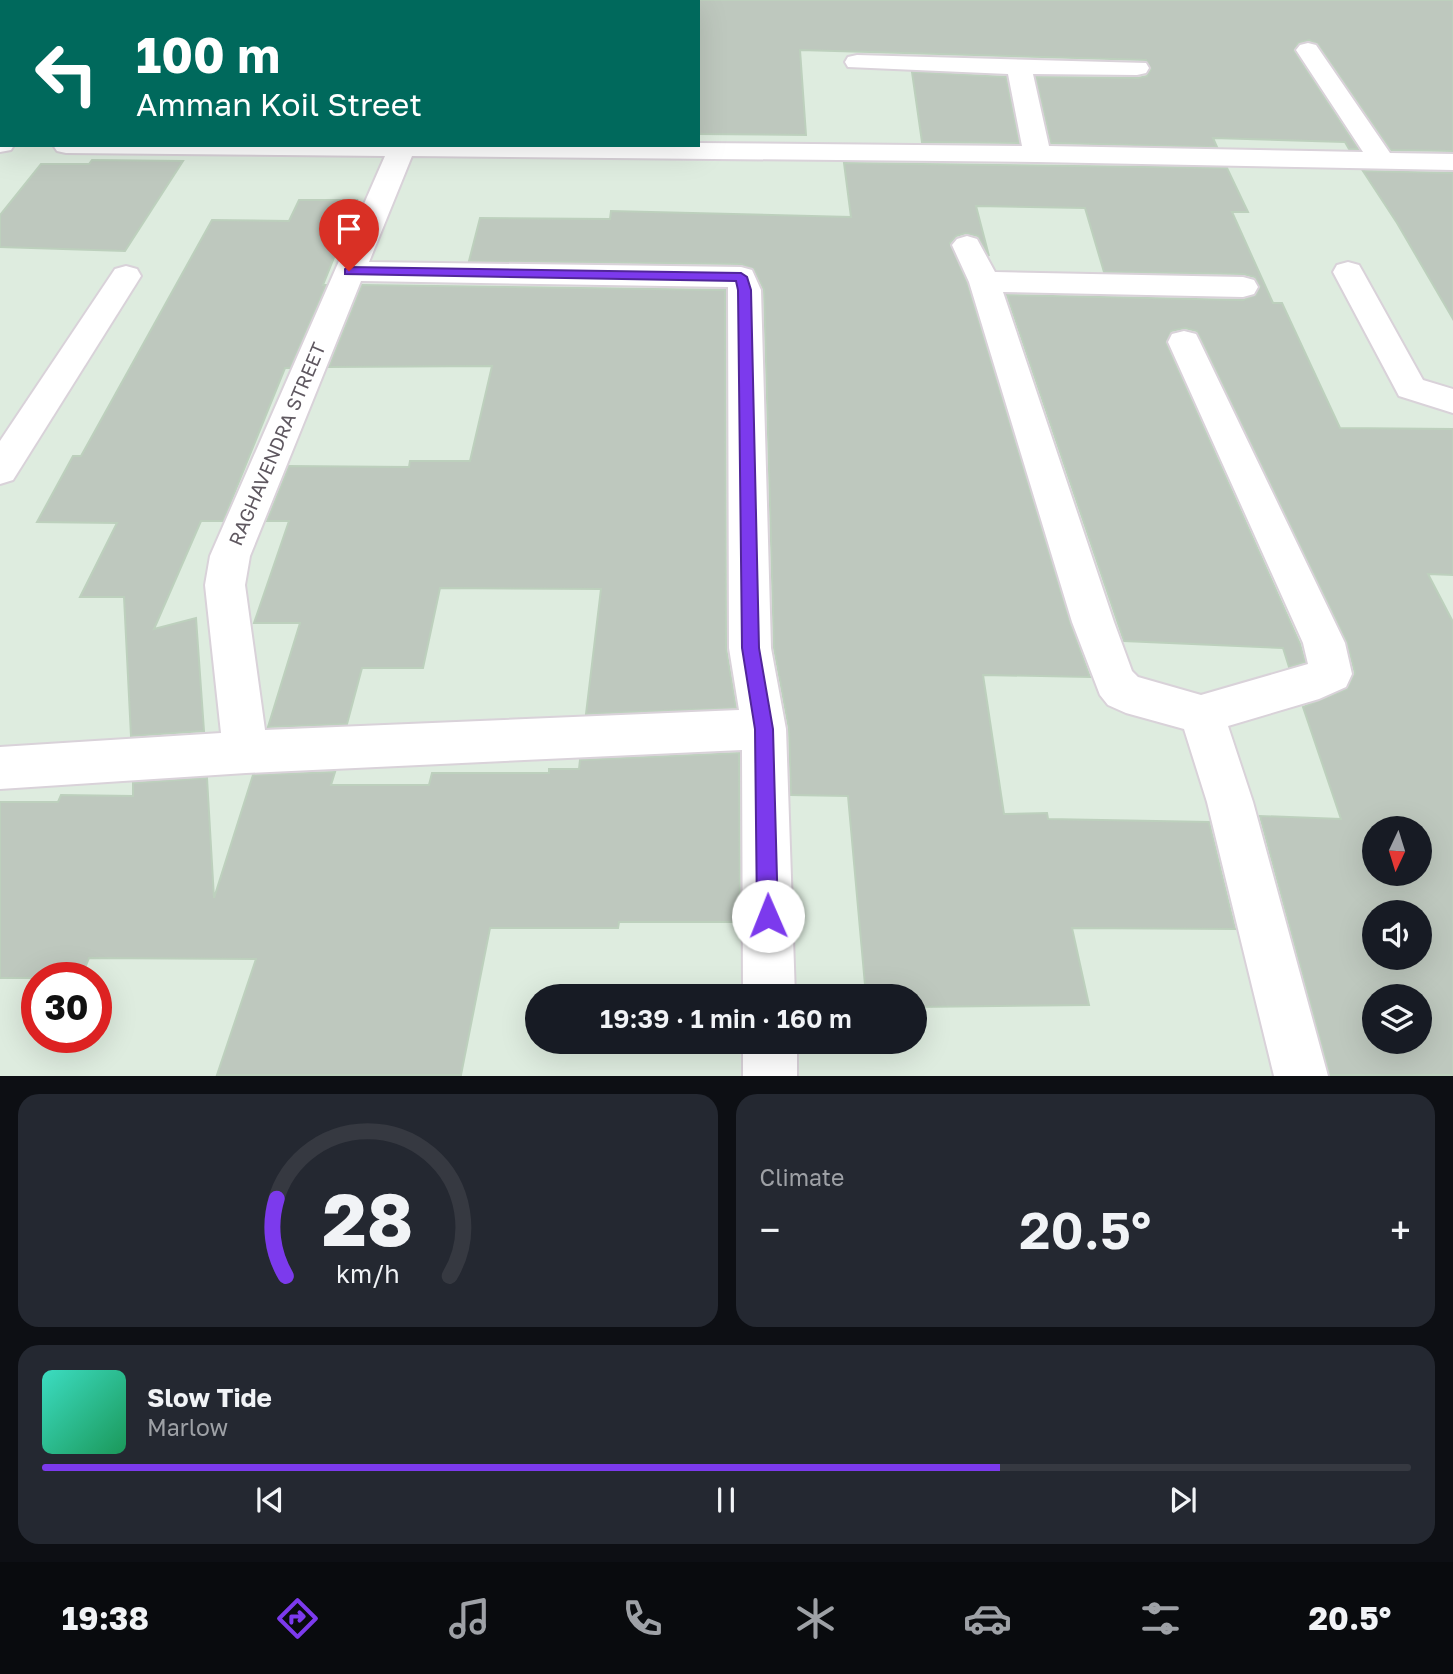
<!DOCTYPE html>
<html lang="en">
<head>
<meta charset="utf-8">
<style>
	:root { --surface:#171b24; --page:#242831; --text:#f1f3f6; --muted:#9ea1a6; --line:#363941; --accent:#7c3aed }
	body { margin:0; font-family:"Golos Text",sans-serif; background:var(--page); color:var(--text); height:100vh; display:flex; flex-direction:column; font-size:26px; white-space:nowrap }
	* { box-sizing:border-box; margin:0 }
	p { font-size:23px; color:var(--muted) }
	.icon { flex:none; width:38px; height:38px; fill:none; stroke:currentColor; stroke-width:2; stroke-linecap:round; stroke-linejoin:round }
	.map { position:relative; height:1076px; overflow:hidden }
	.side { display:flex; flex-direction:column; gap:18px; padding:18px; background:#0d0f14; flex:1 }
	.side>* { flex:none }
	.banner { position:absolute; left:0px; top:0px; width:700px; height:147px; box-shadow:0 7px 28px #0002; background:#00695c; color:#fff; overflow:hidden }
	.needle { width:46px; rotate:184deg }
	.buttons { position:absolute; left:1362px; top:816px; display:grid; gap:14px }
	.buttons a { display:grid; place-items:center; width:70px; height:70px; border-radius:50%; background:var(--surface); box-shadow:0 7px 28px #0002; font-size:35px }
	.speed { position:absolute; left:21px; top:962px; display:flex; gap:14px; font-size:35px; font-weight:700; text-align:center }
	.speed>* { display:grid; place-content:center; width:91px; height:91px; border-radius:50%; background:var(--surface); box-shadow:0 7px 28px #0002; line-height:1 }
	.speed .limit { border:10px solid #d22; background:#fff; color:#111 }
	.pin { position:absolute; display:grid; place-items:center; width:60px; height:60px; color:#fff; margin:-72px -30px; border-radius:50% 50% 50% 0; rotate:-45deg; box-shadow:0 0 7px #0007 }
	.pin .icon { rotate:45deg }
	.me { position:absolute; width:77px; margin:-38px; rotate:359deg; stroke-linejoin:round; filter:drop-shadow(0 0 5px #0008) }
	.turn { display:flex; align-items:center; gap:24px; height:147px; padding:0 21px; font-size:32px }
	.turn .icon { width:91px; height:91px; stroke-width:2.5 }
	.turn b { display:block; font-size:49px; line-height:60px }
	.big { font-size:52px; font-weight:600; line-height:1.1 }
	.side .widget { flex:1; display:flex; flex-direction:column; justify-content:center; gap:10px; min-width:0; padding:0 24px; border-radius:21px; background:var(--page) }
	.side .dial { align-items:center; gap:0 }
	.dial svg { height:182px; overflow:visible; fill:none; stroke:var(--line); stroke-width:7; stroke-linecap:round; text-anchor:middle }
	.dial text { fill:var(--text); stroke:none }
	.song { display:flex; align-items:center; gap:21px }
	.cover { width:84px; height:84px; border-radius:10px; background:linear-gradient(135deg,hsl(170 70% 55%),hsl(150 70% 35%)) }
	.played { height:7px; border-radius:4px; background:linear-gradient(90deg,var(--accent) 70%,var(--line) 70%) }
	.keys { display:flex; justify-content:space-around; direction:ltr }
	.heat { display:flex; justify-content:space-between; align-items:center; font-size:38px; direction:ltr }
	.side .tiles { flex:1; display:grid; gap:18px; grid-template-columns:1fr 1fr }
	.widget:last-child { grid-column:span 2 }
	.trip { position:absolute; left:525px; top:984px; width:402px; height:70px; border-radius:35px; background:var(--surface); box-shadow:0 7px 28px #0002; font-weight:600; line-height:70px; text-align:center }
	.tabs { display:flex; height:112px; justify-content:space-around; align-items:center; background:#090b0e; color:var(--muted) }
	.tabs .icon { width:49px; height:49px }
	.tabs .selected { color:var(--accent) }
	.tabs b { font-size:32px; color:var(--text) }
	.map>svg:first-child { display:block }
	.building { fill:#bec8be; stroke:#bdd0bd; stroke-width:2; fill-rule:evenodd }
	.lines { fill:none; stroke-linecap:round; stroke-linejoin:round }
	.street-casing { stroke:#d9d2d9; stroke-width:4 }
	.street { fill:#fff; fill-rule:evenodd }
	.route { fill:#7c3aed; stroke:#51269a; stroke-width:2 }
	.labels { text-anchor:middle; stroke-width:5; stroke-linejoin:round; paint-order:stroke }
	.street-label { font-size:19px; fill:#5f5860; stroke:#fff }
</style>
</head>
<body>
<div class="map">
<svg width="1453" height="1076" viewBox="0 0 1453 1076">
	<rect width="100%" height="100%" fill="#deecdf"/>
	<g class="building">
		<path d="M698 0H1453V151L1391 150 1318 44 1309 40 1298 43 1294 51 1358 149H1349L1345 142 1213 138 1217 147 1051 143 1036 77 1138 78 1147 76 1151 69 1146 60 800 50 806 135 698 134Z"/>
		<path d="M912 72 1006 77 1019 143 922 142Z"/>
		<path d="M92 160 183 161 125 251 0 247V215L41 164H89Z"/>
		<path d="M844 163 1227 168 1248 212H1232L1273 303H1282L1340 428 1453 429V575L1428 574 1453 622V1075H1330L1260 816 1341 819 1303 707 1347 689 1355 673 1347 642 1202 341 1197 331 1185 328 1171 331 1166 343 1300 644 1305 662 1289 667 1283 648 1124 641 1007 295 1243 300 1256 295 1260 286 1255 277 1243 274 1104 272 1085 208 976 206 989 256 978 236 966 233 956 236 950 243 967 283 1070 623 1090 677 983 675 1004 814 1047 813 1048 819 1209 822 1235 929 1072 928 1089 1005 915 1007V996H866L848 796 791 795 789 729 774 648 764 290 754 269 741 264 469 261 480 218 610 219 611 211 851 217ZM1374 828H1419V873H1374ZM1374 912H1419V957H1374ZM1374 996H1419V1041H1374Z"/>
		<path d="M1363 171 1453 173V319L1397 223Z"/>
		<path d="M299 200H357L323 285H326L290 368H285L223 521H201L154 629 196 618 204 731 131 736 124 597H80L117 523 37 522 73 456H81L212 220 289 221Z"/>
		<path d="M362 285 725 290 726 648 736 708 586 714 601 589 440 588 423 668H362L347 724 268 727 300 623H254L289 521H267L289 466 409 467 410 461H470L492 366 329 367Z"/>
		<path d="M739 753 740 922H619L618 928H490L461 1075H217L256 959 89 958 81 978H0V802H58L61 795 133 796V783L207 778 214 898 253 775 335 772 331 785H429L432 773H549V769H579L580 760Z"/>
	</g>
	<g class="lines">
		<defs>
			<g id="street">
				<path d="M191 0H213L190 2Z"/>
				<path d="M350 0H372L349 2Z"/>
				<path d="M497 0H567L496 2Z"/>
				<path d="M2 13V28L0 29V14Z"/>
				<path d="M1308 43 1316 45 1390 153 1453 154V170L1037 162 412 156 369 262 741 267 752 270 761 290 771 648 786 729 795 996H743L742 750 246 773 0 789V747L221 733 205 585 210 556 385 156 66 153 57 151 53 145H698V143L1022 146 1008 74 848 67 845 62 848 57 857 55 1146 63 1149 68 1146 73 1137 75 1033 74 1049 146 1363 152 1296 50 1300 45ZM361 281 728 287 729 648 739 710 265 730 245 585 250 556Z"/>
				<path d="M0 136 2 145H14L11 150 0 152Z"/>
				<path d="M967 236 977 239 995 272 1243 277 1254 280 1258 287 1254 294 1243 297 1003 292 1114 622 1132 671 1138 677 1201 695 1308 664 1303 643 1168 342 1172 334 1184 331 1196 334 1200 342 1345 643 1352 674 1346 687 1319 699 1228 726 1253 802 1328 1076H1274L1207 802 1184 729 1126 713 1108 705 1100 695 1072 622 969 282 952 245 957 239Z"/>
				<path d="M1348 262 1359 265 1363 272 1423 380 1453 389V413L1399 396 1333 272 1337 265Z"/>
				<path d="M126 266 137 269 141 276 13 480 0 484V441L115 269Z"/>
				<rect x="743" y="1041" width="54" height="35"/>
			</g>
		</defs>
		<use href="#street" class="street-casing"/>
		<use href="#street" class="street"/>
	</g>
	<path class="route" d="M349 267 741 273 747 277 751 290 759 648 773 729 778 916 775 923 768 926 760 923 757 916 755 729 742 648 738 290 736 281 345 274V269Z"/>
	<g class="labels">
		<g class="street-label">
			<text transform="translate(277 444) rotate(-67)" y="7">RAGHAVENDRA STREET</text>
		</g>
	</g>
</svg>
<div class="buttons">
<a><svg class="needle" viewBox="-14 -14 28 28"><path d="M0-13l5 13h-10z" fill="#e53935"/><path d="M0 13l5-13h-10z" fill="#9ea1a6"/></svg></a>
<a><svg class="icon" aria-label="sound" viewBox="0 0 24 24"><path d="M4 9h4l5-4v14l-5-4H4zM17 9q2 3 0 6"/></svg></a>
<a><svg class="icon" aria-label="layers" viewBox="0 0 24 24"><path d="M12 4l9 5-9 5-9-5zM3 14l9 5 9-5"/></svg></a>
</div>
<div class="speed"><div class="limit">30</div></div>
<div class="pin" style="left:349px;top:271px;background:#d93025"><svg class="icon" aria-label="arrive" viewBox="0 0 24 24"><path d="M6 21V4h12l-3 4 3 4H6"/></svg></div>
<svg class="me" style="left:768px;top:916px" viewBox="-20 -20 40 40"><circle r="19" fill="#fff"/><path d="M0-13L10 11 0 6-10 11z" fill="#7c3aed"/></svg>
<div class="trip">19:39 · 1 min · 160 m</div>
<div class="banner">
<div class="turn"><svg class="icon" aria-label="left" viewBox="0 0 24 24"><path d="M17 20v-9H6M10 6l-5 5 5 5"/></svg><div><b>100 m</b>Amman Koil Street</div></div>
</div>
</div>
<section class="side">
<div class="tiles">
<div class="widget dial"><svg viewBox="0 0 100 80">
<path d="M14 69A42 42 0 1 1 86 69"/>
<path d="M14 69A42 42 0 0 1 10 35" stroke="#7c3aed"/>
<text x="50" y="56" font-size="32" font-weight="700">28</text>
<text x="50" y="72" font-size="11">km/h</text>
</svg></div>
<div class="widget"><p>Climate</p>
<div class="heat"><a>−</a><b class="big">20.5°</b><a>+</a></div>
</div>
<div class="widget">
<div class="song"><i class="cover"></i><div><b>Slow Tide</b><p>Marlow</p></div></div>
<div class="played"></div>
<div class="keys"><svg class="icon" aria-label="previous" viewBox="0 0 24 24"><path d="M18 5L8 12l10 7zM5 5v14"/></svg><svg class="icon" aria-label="pause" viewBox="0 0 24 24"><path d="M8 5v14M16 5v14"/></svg><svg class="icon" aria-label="next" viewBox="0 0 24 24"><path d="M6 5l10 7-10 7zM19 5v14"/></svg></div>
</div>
</div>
</section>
<nav class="tabs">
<b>19:38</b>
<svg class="icon selected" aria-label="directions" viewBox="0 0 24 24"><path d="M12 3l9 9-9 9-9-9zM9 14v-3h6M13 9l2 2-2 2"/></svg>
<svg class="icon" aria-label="music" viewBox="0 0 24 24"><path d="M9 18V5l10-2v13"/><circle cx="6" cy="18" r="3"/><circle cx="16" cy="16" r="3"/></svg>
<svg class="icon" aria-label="phone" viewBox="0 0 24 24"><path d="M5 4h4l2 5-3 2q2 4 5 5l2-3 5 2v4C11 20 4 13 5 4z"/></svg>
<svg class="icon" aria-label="climate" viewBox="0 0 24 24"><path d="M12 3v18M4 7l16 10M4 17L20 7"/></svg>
<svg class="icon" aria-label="car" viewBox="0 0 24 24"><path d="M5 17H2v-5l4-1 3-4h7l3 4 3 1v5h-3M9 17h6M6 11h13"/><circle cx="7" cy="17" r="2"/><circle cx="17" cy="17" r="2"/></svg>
<svg class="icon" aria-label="filters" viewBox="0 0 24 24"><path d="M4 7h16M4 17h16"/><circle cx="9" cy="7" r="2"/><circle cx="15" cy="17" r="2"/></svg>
<b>20.5°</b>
</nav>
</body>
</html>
